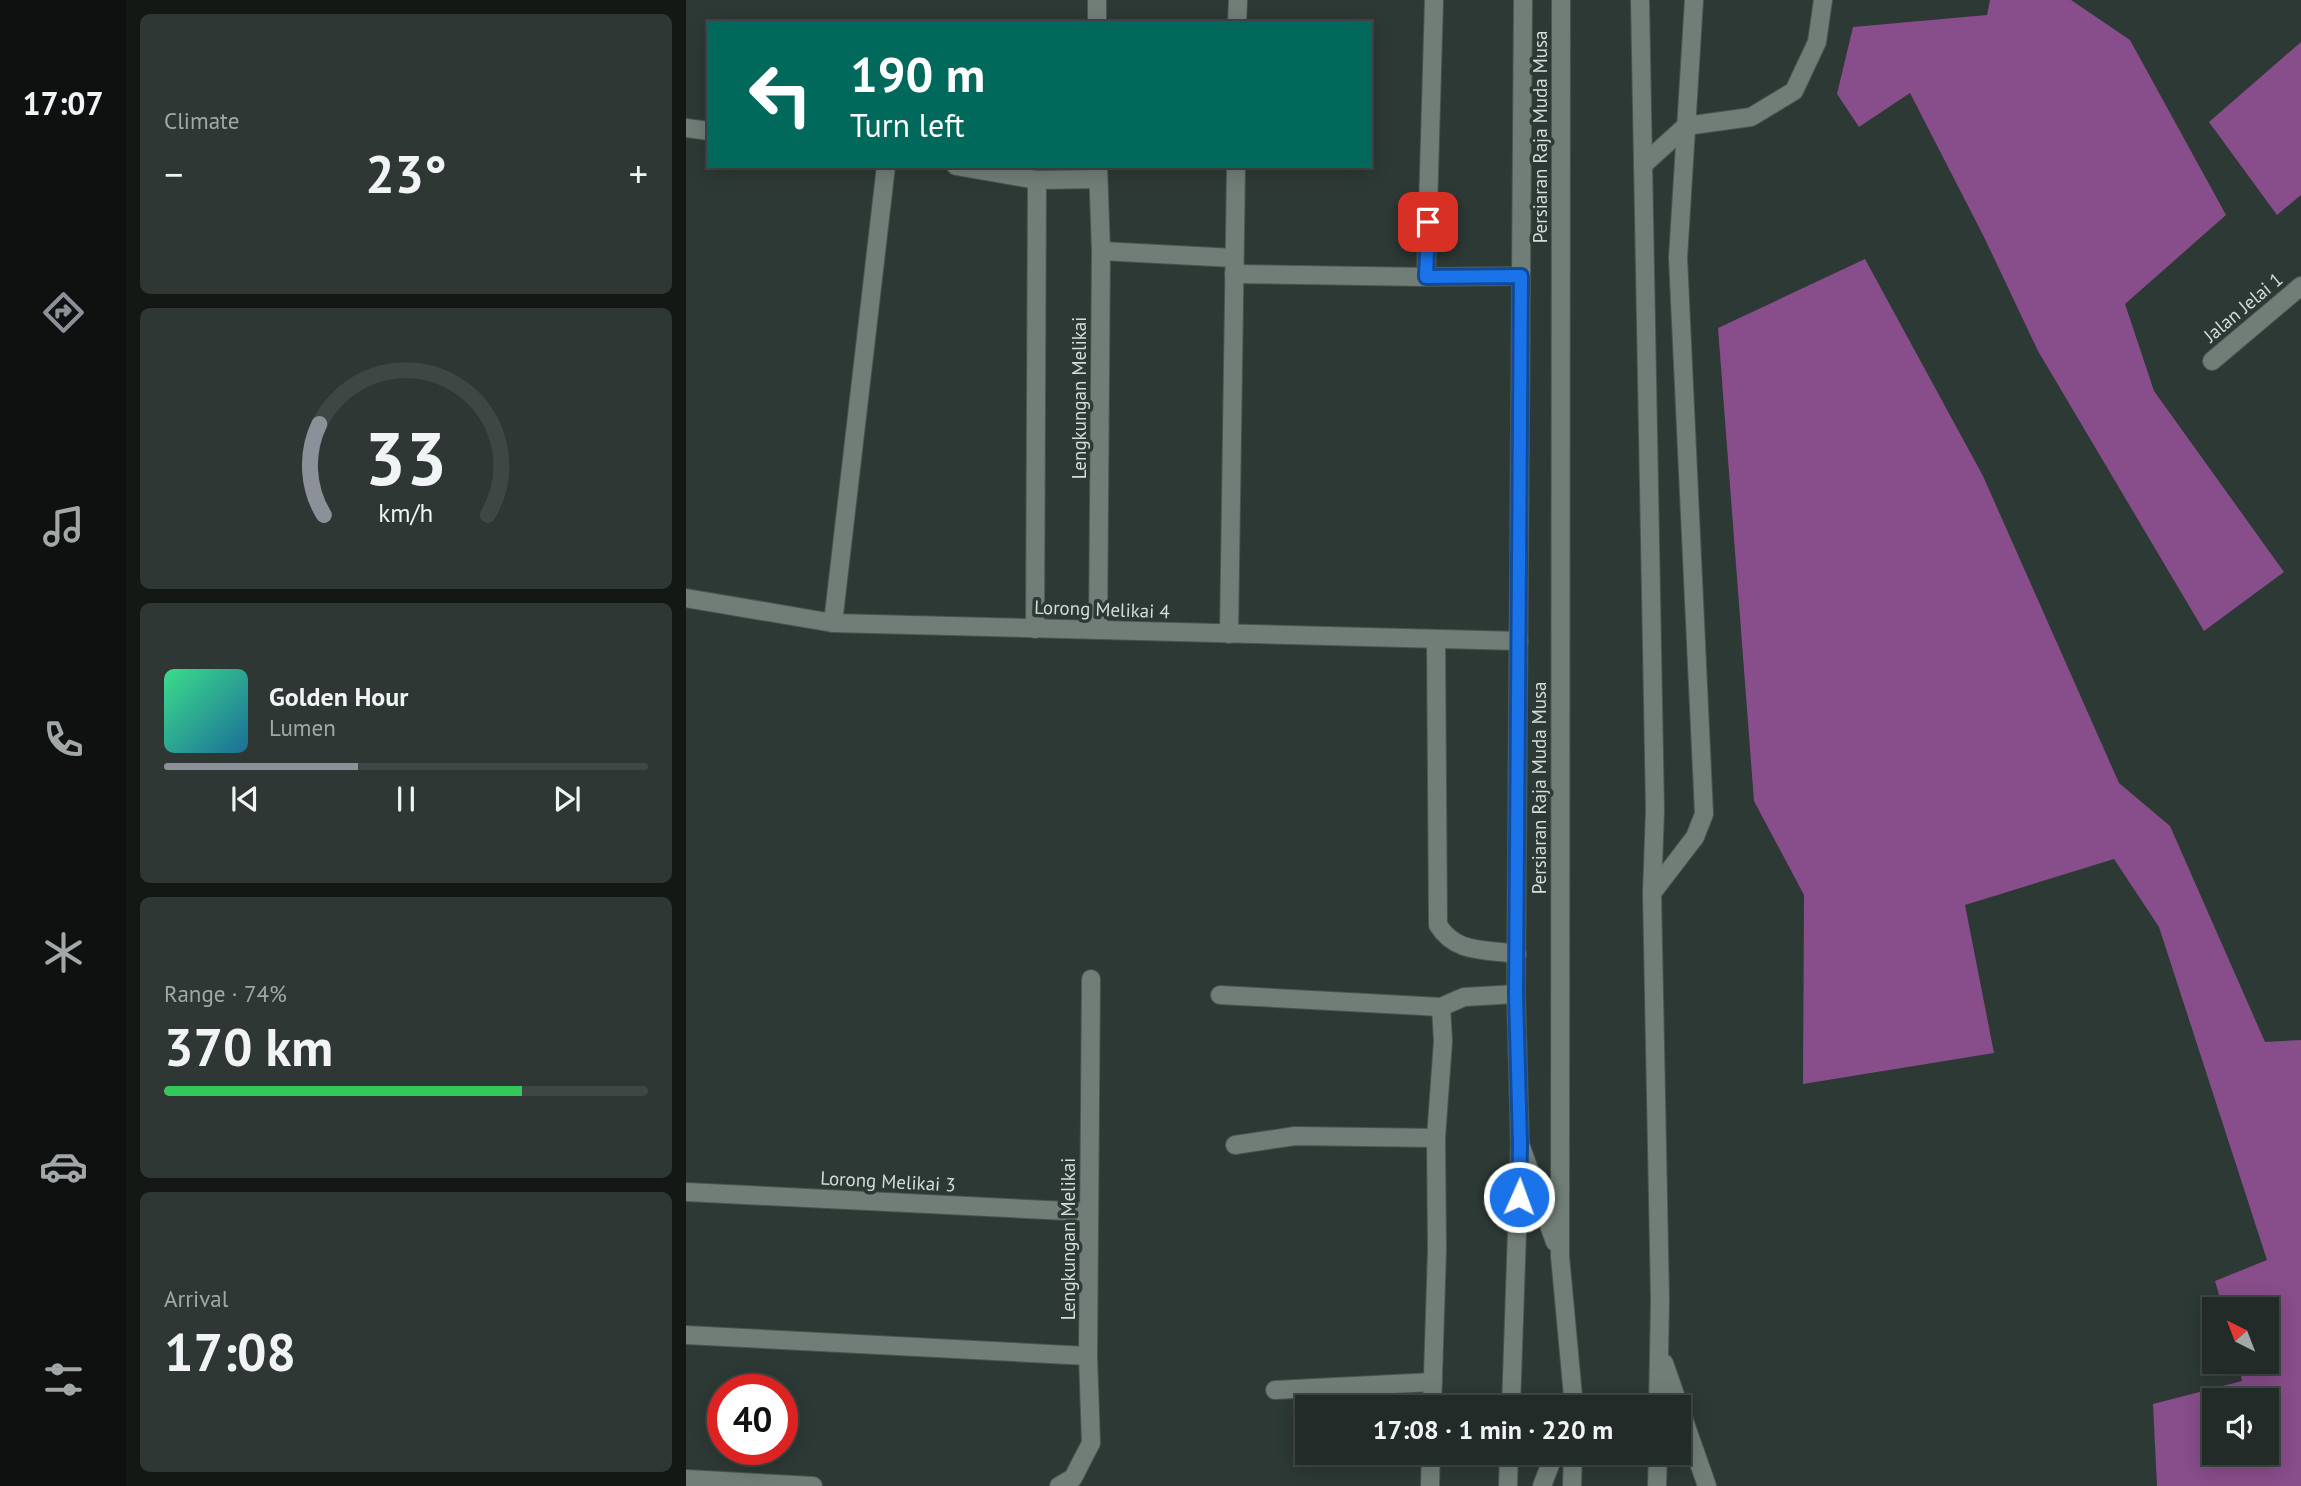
<!DOCTYPE html>
<html lang="en">
<head>
<meta charset="utf-8">
<style>
	:root { --surface:#222b27; --page:#2e3733; --text:#f1f3f6; --muted:#a2a7a7; --line:#3f4744; --accent:#8c9099 }
	body { margin:0; font-family:"PT Sans",sans-serif; background:var(--page); color:var(--text); height:100vh; display:flex; flex-direction:column; font-size:26px; white-space:nowrap }
	* { box-sizing:border-box; margin:0 }
	p { font-size:23px; color:var(--muted) }
	.icon { flex:none; width:38px; height:38px; fill:none; stroke:currentColor; stroke-width:2; stroke-linecap:round; stroke-linejoin:round }
	.map { position:relative; flex:1; overflow:hidden }
	.sheet { display:flex; flex-direction:column; gap:14px; padding:14px; background:#131815; width:560px }
	.sheet>* { flex:none }
	.top-card { position:absolute; left:21px; top:21px; width:665px; height:147px; border-radius:0px; box-shadow:0 4px 18px #0003,0 0 0 2px var(--line); background:#00695c; color:#fff; overflow:hidden }
	.needle { width:46px; rotate:318deg }
	.buttons { position:absolute; left:1516px; top:1297px; display:grid; gap:14px }
	.buttons a { display:grid; place-items:center; width:77px; height:77px; border-radius:0px; background:var(--surface); box-shadow:0 4px 18px #0003,0 0 0 2px var(--line); font-size:35px }
	.speed { position:absolute; left:21px; top:1374px; display:flex; gap:14px; font-size:35px; font-weight:700; text-align:center }
	.speed>* { display:grid; place-content:center; width:91px; height:91px; border-radius:50%; background:var(--surface); box-shadow:0 4px 18px #0003,0 0 0 2px var(--line); line-height:1 }
	.speed .limit { border:10px solid #d22; background:#fff; color:#111 }
	.pin { position:absolute; display:grid; place-items:center; width:60px; height:60px; color:#fff; margin:-30px; border-radius:14px; box-shadow:0 4px 10px #0006 }
	.me { position:absolute; width:77px; margin:-38px; rotate:2deg; stroke-linejoin:round; filter:drop-shadow(0 0 5px #0008) }
	.turn { display:flex; align-items:center; gap:24px; height:147px; padding:0 28px; font-size:32px }
	.turn .icon { width:91px; height:91px; stroke-width:2.5 }
	.turn b { display:block; font-size:49px; line-height:60px }
	.big { font-size:52px; font-weight:600; line-height:1.1 }
	.sheet .tile { flex:1; display:flex; flex-direction:column; justify-content:center; gap:10px; min-width:0; padding:0 24px; border-radius:10px; background:var(--page) }
	.sheet .dial { align-items:center; gap:0 }
	.dial svg { height:182px; overflow:visible; fill:none; stroke:var(--line); stroke-width:7; stroke-linecap:round; text-anchor:middle }
	.dial text { fill:var(--text); stroke:none }
	.song { display:flex; align-items:center; gap:21px }
	.cover { width:84px; height:84px; border-radius:10px; background:linear-gradient(135deg,hsl(150 70% 55%),hsl(200 70% 35%)) }
	.played { height:7px; border-radius:4px; background:linear-gradient(90deg,var(--accent) 40%,var(--line) 40%) }
	.keys { display:flex; justify-content:space-around; direction:ltr }
	.heat { display:flex; justify-content:space-between; align-items:center; font-size:38px; direction:ltr }
	.charge { height:10px; border-radius:5px; background:linear-gradient(90deg,#34c759 74%,var(--line) 0) }
	.trip { position:absolute; left:609px; top:1395px; width:396px; height:70px; border-radius:0px; background:var(--surface); box-shadow:0 4px 18px #0003,0 0 0 2px var(--line); font-weight:600; line-height:70px; text-align:center }
	main { display:flex; flex:1; min-height:0 }
	.menu { display:flex; flex-direction:column; width:126px; justify-content:space-around; align-items:center; background:#0e1110; color:var(--muted) }
	.menu .icon { width:49px; height:49px }
	.menu .active { color:var(--accent) }
	.menu b { font-size:32px; color:var(--text) }
	.map>svg:first-child { display:block }
	.forest { fill:#884d8b; fill-rule:evenodd }
	.lines { fill:none; stroke-linecap:round; stroke-linejoin:round }
	.service-casing { stroke:#4b5550; stroke-width:20 }
	.minor-casing { stroke:#4b5550; stroke-width:20 }
	.tertiary-casing { stroke:#4b5550; stroke-width:20 }
	.secondary-casing { stroke:#4b5550; stroke-width:20 }
	.service { stroke:#717e78; stroke-width:18 }
	.minor { stroke:#717e78; stroke-width:18 }
	.tertiary { stroke:#717e78; stroke-width:18 }
	.secondary { stroke:#717e78; stroke-width:18 }
	.route-casing { stroke:#114b97; stroke-width:18 }
	.route { stroke:#1a73e8; stroke-width:12 }
	.labels { text-anchor:middle; stroke-width:7; stroke-linejoin:round; paint-order:stroke }
	.street-label { font-size:19px; fill:#d5ddd9; stroke:#2d3934 }
</style>
</head>
<body>
<main>
<nav class="menu">
<b>17:07</b>
<svg class="icon active" aria-label="directions" viewBox="0 0 24 24"><path d="M12 3l9 9-9 9-9-9zM9 14v-3h6M13 9l2 2-2 2"/></svg>
<svg class="icon" aria-label="music" viewBox="0 0 24 24"><path d="M9 18V5l10-2v13"/><circle cx="6" cy="18" r="3"/><circle cx="16" cy="16" r="3"/></svg>
<svg class="icon" aria-label="phone" viewBox="0 0 24 24"><path d="M5 4h4l2 5-3 2q2 4 5 5l2-3 5 2v4C11 20 4 13 5 4z"/></svg>
<svg class="icon" aria-label="climate" viewBox="0 0 24 24"><path d="M12 3v18M4 7l16 10M4 17L20 7"/></svg>
<svg class="icon" aria-label="car" viewBox="0 0 24 24"><path d="M5 17H2v-5l4-1 3-4h7l3 4 3 1v5h-3M9 17h6M6 11h13"/><circle cx="7" cy="17" r="2"/><circle cx="17" cy="17" r="2"/></svg>
<svg class="icon" aria-label="filters" viewBox="0 0 24 24"><path d="M4 7h16M4 17h16"/><circle cx="9" cy="7" r="2"/><circle cx="15" cy="17" r="2"/></svg>
</nav>
<section class="sheet">
<div class="tile"><p>Climate</p>
<div class="heat"><a>−</a><b class="big">23°</b><a>+</a></div>
</div>
<div class="tile dial"><svg viewBox="0 0 100 80">
<path d="M14 69A42 42 0 1 1 86 69"/>
<path d="M14 69A42 42 0 0 1 12 29" stroke="#8c9099"/>
<text x="50" y="56" font-size="32" font-weight="700">33</text>
<text x="50" y="72" font-size="11">km/h</text>
</svg></div>
<div class="tile">
<div class="song"><i class="cover"></i><div><b>Golden Hour</b><p>Lumen</p></div></div>
<div class="played"></div>
<div class="keys"><svg class="icon" aria-label="previous" viewBox="0 0 24 24"><path d="M18 5L8 12l10 7zM5 5v14"/></svg><svg class="icon" aria-label="pause" viewBox="0 0 24 24"><path d="M8 5v14M16 5v14"/></svg><svg class="icon" aria-label="next" viewBox="0 0 24 24"><path d="M6 5l10 7-10 7zM19 5v14"/></svg></div>
</div>
<div class="tile"><p>Range · 74%</p><b class="big">370 km</b><div class="charge"></div></div>
<div class="tile"><p>Arrival</p><b class="big">17:08</b></div>
</section>
<div class="map">
<svg width="1615" height="1486" viewBox="0 0 1615 1486">
	<rect width="100%" height="100%" fill="#2d3934"/>
	<g class="forest">
		<path d="M1304 0H1385L1444 40 1540 215 1439 304 1468 391 1598 572 1518 631 1352 351 1298 237 1224 93 1173 127 1151 94 1167 27 1301 15Z"/>
		<path d="M1615 42V195L1591 215 1523 122Z"/>
		<path d="M1179 259 1297 476 1433 783 1484 826 1579 1042 1615 1040V1486H1471L1467 1404 1556 1381 1552 1362H1580V1309H1537L1529 1281 1581 1260 1473 927 1428 859 1279 905 1308 1053 1117 1084 1118 895 1068 801 1032 328ZM1528 1400H1580V1452H1528Z"/>
	</g>
	<g class="lines">
		<defs>
			<g id="service">
				<path d="M551 23 552 0"/>
				<path d="M415 251 548 258"/>
				<path d="M548 274 740 277 835 276"/>
				<path d="M740 277 748 0"/>
				<path d="M147 623 200 166"/>
				<path d="M543 634 550 166"/>
				<path d="M750 639 752 925C770 954 799 949 831 954"/>
				<path d="M534 995 755 1007"/>
				<path d="M549 1145 609 1136 750 1138 757 1041 755 1007 778 997 830 994"/>
				<path d="M0 1335 402 1356"/>
				<path d="M589 1390 747 1382"/>
				<path d="M746 1407 751 1250 750 1138"/>
				<path d="M744 1486 745 1452"/>
			</g>
			<g id="minor">
				<path d="M411 0V23"/>
				<path d="M0 128 23 131"/>
				<path d="M957 165 1000 126 1065 117 1108 91 1131 42 1137 0"/>
				<path d="M270 166 351 180 412 179"/>
				<path d="M1526 361 1615 286"/>
				<path d="M0 598 147 623 833 641"/>
				<path d="M349 629 351 180"/>
				<path d="M412 630 415 251 412 166"/>
				<path d="M966 893 1009 837 1018 814 992 258 1008 0"/>
				<path d="M0 1192 402 1212"/>
				<path d="M0 1479 127 1486"/>
				<path d="M373 1486 387 1478 405 1443 402 1356 405 979"/>
			</g>
			<g id="tertiary">
				<path d="M825 1407 834 1144 830 994 837 0"/>
				<path d="M822 1486 823 1452"/>
			</g>
			<g id="secondary">
				<path d="M875 0 874 1256 888 1407"/>
				<path d="M954 0 969 810 966 893 974 1300 972 1407"/>
				<path d="M834 1144 869 1242"/>
				<path d="M978 1363 1021 1486"/>
				<path d="M856 1486 869 1452"/>
				<path d="M886 1486 887 1452"/>
				<path d="M971 1486 972 1452"/>
			</g>
		</defs>
		<use href="#service" class="service-casing"/>
		<use href="#minor" class="minor-casing"/>
		<use href="#tertiary" class="tertiary-casing"/>
		<use href="#secondary" class="secondary-casing"/>
		<use href="#service" class="service"/>
		<use href="#minor" class="minor"/>
		<use href="#tertiary" class="tertiary"/>
		<use href="#secondary" class="secondary"/>
	</g>
	<g class="lines">
		<defs>
			<path id="route" d="M742 222 740 277 835 276 830 994 834 1144 833 1197"/>
		</defs>
		<use href="#route" class="route-casing"/>
		<use href="#route" class="route"/>
	</g>
	<g class="labels">
		<g class="street-label">
			<text transform="translate(854 137) rotate(-90)" y="7">Persiaran Raja Muda Musa</text>
			<text transform="translate(1557 307) rotate(-40)" y="7">Jalan Jelai 1</text>
			<text transform="translate(393 398) rotate(-90)" y="7">Lengkungan Melikai</text>
			<text transform="translate(416 609) rotate(2)" y="7">Lorong Melikai 4</text>
			<text transform="translate(853 788) rotate(-90)" y="7">Persiaran Raja Muda Musa</text>
			<text transform="translate(202 1181) rotate(3)" y="7">Lorong Melikai 3</text>
			<text transform="translate(382 1239) rotate(-90)" y="7">Lengkungan Melikai</text>
		</g>
	</g>
</svg>
<div class="buttons">
<a><svg class="needle" viewBox="-14 -14 28 28"><path d="M0-13l5 13h-10z" fill="#e53935"/><path d="M0 13l5-13h-10z" fill="#a2a7a7"/></svg></a>
<a><svg class="icon" aria-label="sound" viewBox="0 0 24 24"><path d="M4 9h4l5-4v14l-5-4H4zM17 9q2 3 0 6"/></svg></a>
</div>
<div class="speed"><div class="limit">40</div></div>
<div class="pin" style="left:742px;top:222px;background:#d93025"><svg class="icon" aria-label="arrive" viewBox="0 0 24 24"><path d="M6 21V4h12l-3 4 3 4H6"/></svg></div>
<svg class="me" style="left:833px;top:1197px" viewBox="-20 -20 40 40"><circle r="17" fill="#1a73e8" stroke="#fff" stroke-width="3"/><path d="M0-11L8 9 0 5-8 9z" fill="#fff"/></svg>
<div class="trip">17:08 · 1 min · 220 m</div>
<div class="top-card">
<div class="turn"><svg class="icon" aria-label="left" viewBox="0 0 24 24"><path d="M17 20v-9H6M10 6l-5 5 5 5"/></svg><div><b>190 m</b>Turn left</div></div>
</div>
</div>
</main>
</body>
</html>
